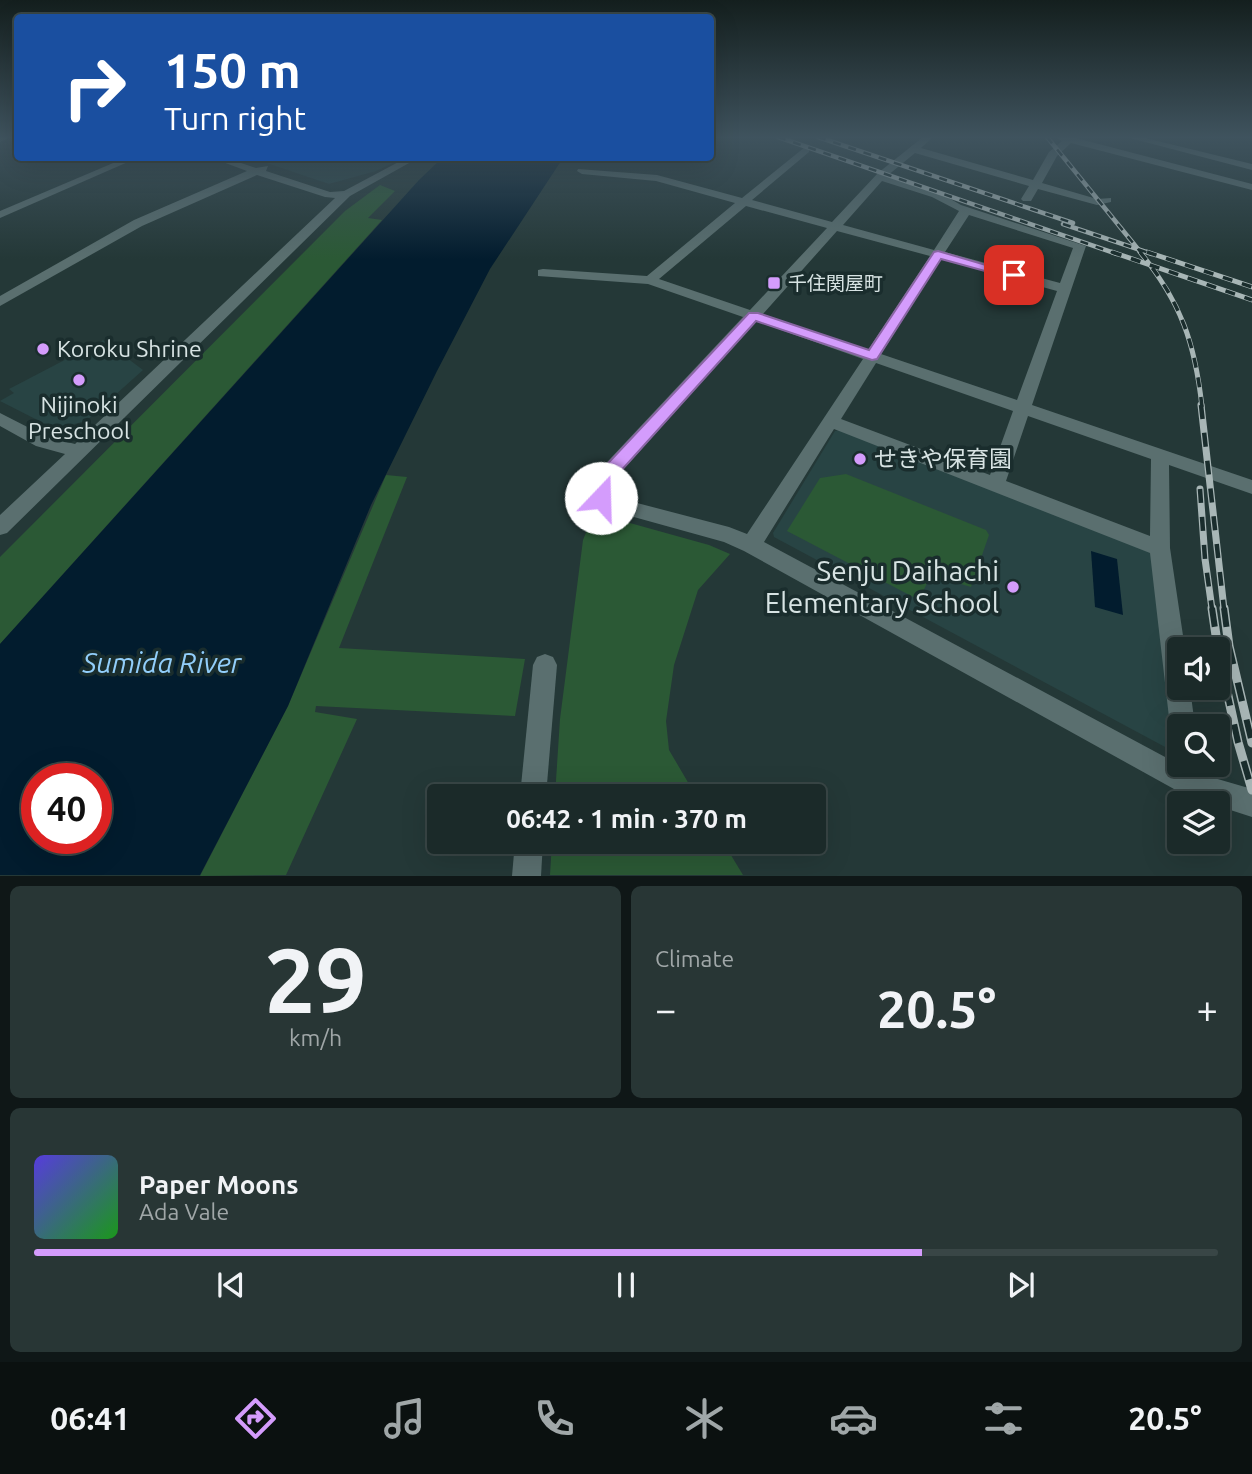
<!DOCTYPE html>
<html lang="en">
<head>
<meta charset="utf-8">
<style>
	:root { --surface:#1b2a29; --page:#283635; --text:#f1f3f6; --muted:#a0a7a8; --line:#394646; --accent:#d49cfc }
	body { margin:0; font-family:Ubuntu,"Noto Sans JP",sans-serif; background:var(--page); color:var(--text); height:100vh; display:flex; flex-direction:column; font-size:26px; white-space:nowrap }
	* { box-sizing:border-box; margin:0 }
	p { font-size:23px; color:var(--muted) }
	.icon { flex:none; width:38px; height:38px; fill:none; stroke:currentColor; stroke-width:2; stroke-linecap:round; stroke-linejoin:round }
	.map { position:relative; height:876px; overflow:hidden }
	.sheet { display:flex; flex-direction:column; gap:10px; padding:10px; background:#0f1717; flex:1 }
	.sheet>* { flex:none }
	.guide { position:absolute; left:14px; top:14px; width:700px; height:147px; border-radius:7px; box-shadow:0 7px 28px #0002,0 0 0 2px var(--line); background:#1a4fa0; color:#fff; overflow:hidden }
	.controls { position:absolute; left:1167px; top:637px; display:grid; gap:14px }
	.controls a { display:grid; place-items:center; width:63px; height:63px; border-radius:7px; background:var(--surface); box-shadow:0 7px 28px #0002,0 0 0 2px var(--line); font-size:35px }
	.speed { position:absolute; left:21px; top:763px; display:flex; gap:14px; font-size:35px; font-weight:700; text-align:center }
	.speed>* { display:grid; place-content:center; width:91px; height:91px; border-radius:50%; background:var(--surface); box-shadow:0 7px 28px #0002,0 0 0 2px var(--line); line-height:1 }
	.speed .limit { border:10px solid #d22; background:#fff; color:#111 }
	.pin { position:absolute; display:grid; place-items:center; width:60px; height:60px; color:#fff; margin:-30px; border-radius:14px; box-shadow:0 4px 10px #0006 }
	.me { position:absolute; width:77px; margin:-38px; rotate:21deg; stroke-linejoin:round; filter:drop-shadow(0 0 5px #0008) }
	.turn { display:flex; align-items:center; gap:24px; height:147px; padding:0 35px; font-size:32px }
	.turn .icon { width:91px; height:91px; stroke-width:2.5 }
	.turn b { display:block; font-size:49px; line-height:60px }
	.big { font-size:52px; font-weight:600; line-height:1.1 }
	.sheet .tile { flex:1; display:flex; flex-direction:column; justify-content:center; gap:10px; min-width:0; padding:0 24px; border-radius:10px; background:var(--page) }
	.sheet .dial { align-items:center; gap:0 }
	.dial b { font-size:91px; line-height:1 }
	.song { display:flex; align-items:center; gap:21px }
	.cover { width:84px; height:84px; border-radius:10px; background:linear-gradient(135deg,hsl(250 70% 55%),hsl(120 70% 35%)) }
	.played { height:7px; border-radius:4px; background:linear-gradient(90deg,var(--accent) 75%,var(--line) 75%) }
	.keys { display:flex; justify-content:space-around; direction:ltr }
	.heat { display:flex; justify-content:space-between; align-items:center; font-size:38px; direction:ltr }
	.sheet .tiles { flex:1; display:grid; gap:10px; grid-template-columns:1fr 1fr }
	.tile:last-child { grid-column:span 2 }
	.trip { position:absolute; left:427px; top:784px; width:399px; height:70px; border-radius:7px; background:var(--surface); box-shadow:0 7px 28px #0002,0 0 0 2px var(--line); font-weight:600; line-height:70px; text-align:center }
	.dock { display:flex; height:112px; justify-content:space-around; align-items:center; background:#0b1110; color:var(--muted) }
	.dock .icon { width:49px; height:49px }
	.dock .on { color:var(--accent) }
	.dock b { font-size:32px; color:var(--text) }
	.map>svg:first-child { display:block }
	.built { fill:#284444 }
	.green { fill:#2b5935 }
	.water { fill:#021c2e; fill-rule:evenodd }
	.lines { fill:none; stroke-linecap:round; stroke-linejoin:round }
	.minor { fill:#5a6f6f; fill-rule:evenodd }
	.rail-far3-casing { stroke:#a8b6b6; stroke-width:4.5 }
	.rail-far2-casing { stroke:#a8b6b6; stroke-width:5 }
	.rail-far1-casing { stroke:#a8b6b6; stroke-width:7 }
	.rail-casing { stroke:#a8b6b6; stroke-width:9 }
	.rail-far3 { stroke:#1a2d2d; stroke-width:2.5; stroke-dasharray:8; stroke-linecap:butt }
	.rail-far2 { stroke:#1a2d2d; stroke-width:3.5; stroke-dasharray:10; stroke-linecap:butt }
	.rail-far1 { stroke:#1a2d2d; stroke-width:4.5; stroke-dasharray:14; stroke-linecap:butt }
	.rail { stroke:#1a2d2d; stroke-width:6; stroke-dasharray:19; stroke-linecap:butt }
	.route { fill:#d49cfc; stroke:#8a65a4; stroke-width:2 }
	.poi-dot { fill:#d49cfc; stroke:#1a2d2d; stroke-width:2.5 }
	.labels { text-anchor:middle; stroke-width:7; stroke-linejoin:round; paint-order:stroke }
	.far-poi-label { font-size:19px; fill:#d7e3e3; stroke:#1a2d2d; text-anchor:start }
	.poi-label { font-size:23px; fill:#d7e3e3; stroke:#1a2d2d; text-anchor:start }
	.near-poi-label { font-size:28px; fill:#d7e3e3; stroke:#1a2d2d; text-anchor:end }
	.near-water-label { font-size:28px; font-style:italic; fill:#92cefa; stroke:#1a2d2d }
</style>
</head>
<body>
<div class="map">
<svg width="1252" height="876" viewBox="0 0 1252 876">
	<rect width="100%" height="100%" fill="#243837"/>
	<g class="built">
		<path d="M252 158H404L376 171 329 184Z"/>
		<path d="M103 340 143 370 86 421 55 429 0 401 14 393 9 389Z"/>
		<path d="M840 430 1147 549 1155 557 1174 748H1167L774 537 773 533 835 431Z"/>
	</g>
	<g class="green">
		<path d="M380 185 395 191 368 218 382 220 0 644V557L345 211Z"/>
		<path d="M846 474 986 530 989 535 971 587 947 580 929 579 919 600 787 531 820 478Z"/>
		<path d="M386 475 407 477 339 648 525 659 515 716 316 706 315 712 357 719 286 875 200 876 288 706Z"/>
		<path d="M594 513 709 545 730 554 698 590 674 665 666 721 669 750 696 796H555L560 719 583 540Z"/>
		<path d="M552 842H723L743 875H550Z"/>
	</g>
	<g class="water">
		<path d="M442 158H563L490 269 437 371 371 505 288 706 200 875H0V644L419 180ZM37 779H96V838H37Z"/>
		<path d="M1091 551 1117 559 1123 615 1095 607Z"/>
	</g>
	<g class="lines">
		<g class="minor">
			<path d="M0 137H11L0 142Z"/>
			<path d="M923 137H933L921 148 1033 180 1049 152 1062 141 1055 137H1072L1252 184V190L1071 143 1057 156 1042 183 1097 199 1111 198V202L1097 205 1038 189 1031 201H1023L1021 199 1029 186 915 153 887 176 940 193 961 205 1086 246 1032 405 1252 480V494L1169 465 1170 548 1185 649H1180V688H1190L1195 726H1180V737L1174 735 1170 726 1150 553 834 429 764 542 1180 765 1197 773 1252 789V817L1218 806V803H1208L1183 794 744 551 724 542 605 509 595 503 590 490 595 475 743 317 648 284 538 276V270L543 269 647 276 735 203 656 181 582 174 577 171 578 169 657 175 742 198 805 147 809 148V152L752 200 832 222 878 173ZM882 181 932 197 959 211 934 250 843 225ZM746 206 827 228 750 310 659 279ZM969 215 1073 248 1060 283 945 252ZM837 231 930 256 868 350 763 314ZM941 259 1057 291 1017 400 881 354ZM756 321 863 359 747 534 729 527 618 498 610 494 611 483ZM876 363 1013 411 990 475 841 419ZM1028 416 1151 459 1150 536 1006 481Z"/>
			<path d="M1126 137H1141L1252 164V170Z"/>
			<path d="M125 158H137L0 218V211Z"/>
			<path d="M212 158H226L256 168 268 166 266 171 330 192 344 191 406 158H418L350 196 7 533 0 535V515L65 454 36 446 0 426V413L47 437 75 444 335 198 325 197 257 175 142 226 0 306V296L134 220 247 171Z"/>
			<path d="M545 654 553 657 557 665 546 796H520L533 665 537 657Z"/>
			<path d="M515 842H543L541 876H512Z"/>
		</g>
		<defs>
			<g id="rail-far3">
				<path d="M778 137 1117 254"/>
				<path d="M818 137 1073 223"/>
				<path d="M1047 137 1142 254"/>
				<path d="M1063 224 1152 254"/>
			</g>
			<g id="rail-far2">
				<path d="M1112 252 1252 300"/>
				<path d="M1140 252C1181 302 1195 343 1202 407"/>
				<path d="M1147 252 1252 287"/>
			</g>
			<g id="rail-far1">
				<path d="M1201 405 1224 609"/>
				<path d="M1200 489 1205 559 1212 609"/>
			</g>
			<g id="rail">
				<path d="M1212 608 1218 649"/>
				<path d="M1224 608 1229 646 1252 743"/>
				<path d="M1218 650 1238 742 1252 790"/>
			</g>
		</defs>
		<use href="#rail-far3" class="rail-far3-casing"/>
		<use href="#rail-far2" class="rail-far2-casing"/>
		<use href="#rail-far1" class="rail-far1-casing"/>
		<use href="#rail" class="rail-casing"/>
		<use href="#rail-far3" class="rail-far3"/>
		<use href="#rail-far2" class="rail-far2"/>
		<use href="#rail-far1" class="rail-far1"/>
		<use href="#rail" class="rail"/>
	</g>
	<linearGradient id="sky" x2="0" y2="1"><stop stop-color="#141f1e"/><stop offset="0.53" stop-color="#3f535e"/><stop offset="1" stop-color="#3f535e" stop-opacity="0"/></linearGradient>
	<rect width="1252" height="259" fill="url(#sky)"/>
	<path class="route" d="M938 251 1020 275 1014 279 941 259 877 359 872 360 756 321 610 483 608 503H595L590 490 596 476 749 313H758L869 350 934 252Z"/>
	<g class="poi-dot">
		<rect x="767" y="276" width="14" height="14" rx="3.5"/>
		<circle cx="43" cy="349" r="7"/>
		<circle cx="79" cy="380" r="7"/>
		<circle cx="860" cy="459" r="7"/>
		<circle cx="1013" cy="587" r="7"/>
	</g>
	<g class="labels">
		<g class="far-poi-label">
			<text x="788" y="290">千住関屋町</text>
		</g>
		<g class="poi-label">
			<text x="57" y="357">Koroku Shrine</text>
			<text x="79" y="413" text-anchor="middle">Nijinoki<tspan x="79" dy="26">Preschool</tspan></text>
			<text x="874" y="467">せきや保育園</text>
		</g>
		<g class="near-poi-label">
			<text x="999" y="581">Senju Daihachi<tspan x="999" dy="32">Elementary School</tspan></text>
		</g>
		<g class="near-water-label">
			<text x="162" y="673">Sumida River</text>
		</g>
	</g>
</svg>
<div class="controls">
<a><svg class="icon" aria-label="sound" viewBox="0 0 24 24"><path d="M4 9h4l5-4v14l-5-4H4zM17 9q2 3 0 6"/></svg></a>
<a><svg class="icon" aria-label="search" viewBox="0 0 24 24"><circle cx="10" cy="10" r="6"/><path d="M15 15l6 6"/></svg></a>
<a><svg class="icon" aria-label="layers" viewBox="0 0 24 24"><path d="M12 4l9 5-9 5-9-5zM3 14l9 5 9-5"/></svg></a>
</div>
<div class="speed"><div class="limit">40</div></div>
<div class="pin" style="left:1014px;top:275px;background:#d93025"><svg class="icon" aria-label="arrive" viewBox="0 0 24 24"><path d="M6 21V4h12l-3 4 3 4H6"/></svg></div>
<svg class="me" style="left:601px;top:498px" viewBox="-20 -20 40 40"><circle r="19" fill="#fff"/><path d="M0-13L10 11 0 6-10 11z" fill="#d49cfc"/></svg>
<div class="trip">06:42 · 1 min · 370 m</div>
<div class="guide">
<div class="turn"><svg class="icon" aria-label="right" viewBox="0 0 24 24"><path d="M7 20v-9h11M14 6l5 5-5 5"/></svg><div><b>150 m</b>Turn right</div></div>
</div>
</div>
<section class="sheet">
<div class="tiles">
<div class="tile dial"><b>29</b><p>km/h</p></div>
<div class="tile"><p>Climate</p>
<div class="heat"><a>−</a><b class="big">20.5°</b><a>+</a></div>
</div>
<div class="tile">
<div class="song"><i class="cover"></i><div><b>Paper Moons</b><p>Ada Vale</p></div></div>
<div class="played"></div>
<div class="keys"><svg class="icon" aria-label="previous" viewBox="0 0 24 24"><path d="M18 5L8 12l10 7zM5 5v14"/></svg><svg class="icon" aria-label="pause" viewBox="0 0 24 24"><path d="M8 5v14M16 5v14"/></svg><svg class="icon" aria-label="next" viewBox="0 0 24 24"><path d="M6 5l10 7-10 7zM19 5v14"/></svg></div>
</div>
</div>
</section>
<nav class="dock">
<b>06:41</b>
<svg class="icon on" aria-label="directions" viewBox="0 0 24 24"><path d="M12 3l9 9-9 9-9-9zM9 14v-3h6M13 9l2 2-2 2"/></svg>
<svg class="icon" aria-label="music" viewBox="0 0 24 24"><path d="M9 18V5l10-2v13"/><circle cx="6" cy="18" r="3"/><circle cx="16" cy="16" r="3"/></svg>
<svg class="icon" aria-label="phone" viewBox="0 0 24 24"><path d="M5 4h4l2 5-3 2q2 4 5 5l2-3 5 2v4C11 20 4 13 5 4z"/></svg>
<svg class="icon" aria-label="climate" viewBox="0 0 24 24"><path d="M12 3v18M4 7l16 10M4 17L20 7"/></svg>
<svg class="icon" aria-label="car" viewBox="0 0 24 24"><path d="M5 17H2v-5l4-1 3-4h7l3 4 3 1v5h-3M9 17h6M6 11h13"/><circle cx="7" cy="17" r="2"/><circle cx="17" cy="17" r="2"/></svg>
<svg class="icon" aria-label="filters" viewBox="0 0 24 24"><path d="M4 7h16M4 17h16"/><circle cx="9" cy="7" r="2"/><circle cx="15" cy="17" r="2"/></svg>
<b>20.5°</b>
</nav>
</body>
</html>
